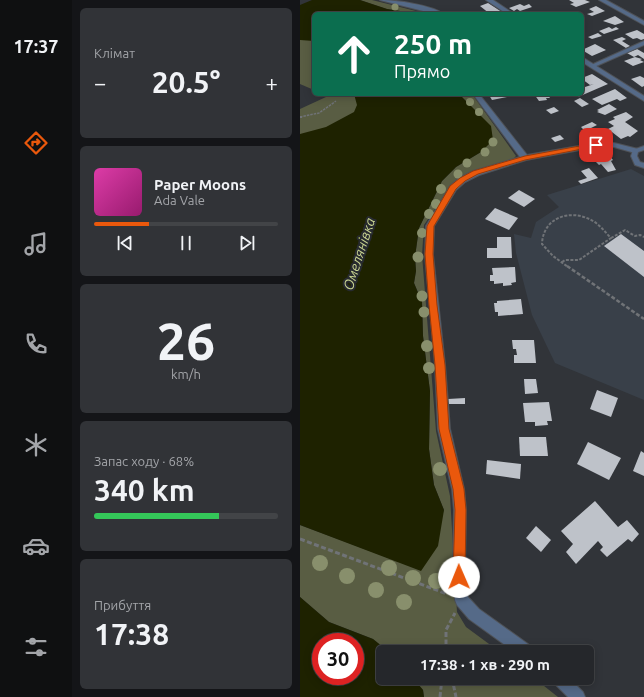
<!DOCTYPE html>
<html lang="uk">
<head>
<meta charset="utf-8">
<style>
	:root { --surface:#25272b; --page:#313337; --text:#f1f3f6; --muted:#a3a5a9; --line:#424447; --accent:#ea580c }
	body { margin:0; font-family:Ubuntu,sans-serif; background:var(--page); color:var(--text); height:100vh; display:flex; flex-direction:column; font-size:15px; white-space:nowrap }
	* { box-sizing:border-box; margin:0 }
	p { font-size:13px; color:var(--muted) }
	.icon { flex:none; width:22px; height:22px; fill:none; stroke:currentColor; stroke-width:2; stroke-linecap:round; stroke-linejoin:round }
	.map { position:relative; flex:1; overflow:hidden }
	.sheet { display:flex; flex-direction:column; gap:8px; padding:8px; background:#141518; width:228px }
	.sheet>* { flex:none }
	.top-card { position:absolute; left:12px; top:12px; width:272px; height:84px; border-radius:6px; box-shadow:0 2px 10px #0003,0 0 0 1px var(--line); background:#0b6e4f; color:#fff; overflow:hidden }
	.speed { position:absolute; left:12px; top:633px; display:flex; gap:8px; font-size:20px; font-weight:700; text-align:center }
	.speed>* { display:grid; place-content:center; width:52px; height:52px; border-radius:50%; background:var(--surface); box-shadow:0 2px 10px #0003,0 0 0 1px var(--line); line-height:1 }
	.speed .limit { border:6px solid #d22; background:#fff; color:#111 }
	.pin { position:absolute; display:grid; place-items:center; width:34px; height:34px; color:#fff; margin:-17px; border-radius:8px; box-shadow:0 2px 6px #0006 }
	.me { position:absolute; width:44px; margin:-22px; rotate:359deg; stroke-linejoin:round; filter:drop-shadow(0 0 3px #0008) }
	.turn { display:flex; align-items:center; gap:14px; height:84px; padding:0 16px; font-size:18px }
	.turn .icon { width:52px; height:52px; stroke-width:2.5 }
	.turn b { display:block; font-size:28px; line-height:34px }
	.big { font-size:30px; font-weight:700; line-height:1.1 }
	.sheet .tile { flex:1; display:flex; flex-direction:column; justify-content:center; gap:6px; min-width:0; padding:0 14px; border-radius:6px; background:var(--page) }
	.sheet .dial { align-items:center; gap:0 }
	.dial b { font-size:52px; line-height:1 }
	.song { display:flex; align-items:center; gap:12px }
	.cover { width:48px; height:48px; border-radius:6px; background:linear-gradient(135deg,hsl(320 70% 55%),hsl(320 70% 35%)) }
	.played { height:4px; border-radius:2px; background:linear-gradient(90deg,var(--accent) 30%,var(--line) 30%) }
	.keys { display:flex; justify-content:space-around; direction:ltr }
	.heat { display:flex; justify-content:space-between; align-items:center; font-size:22px; direction:ltr }
	.charge { height:6px; border-radius:3px; background:linear-gradient(90deg,#34c759 68%,var(--line) 0) }
	.trip { position:absolute; left:76px; top:645px; width:218px; height:40px; border-radius:6px; background:var(--surface); box-shadow:0 2px 10px #0003,0 0 0 1px var(--line); font-weight:700; line-height:40px; text-align:center }
	main { display:flex; flex:1; min-height:0 }
	.tab-bar { display:flex; flex-direction:column; width:72px; justify-content:space-around; align-items:center; background:#0f1011; color:var(--muted) }
	.tab-bar .icon { width:28px; height:28px }
	.tab-bar .selected { color:var(--accent) }
	.tab-bar b { font-size:18px; color:var(--text) }
	.map>svg:first-child { display:block }
	.built { fill:#394049 }
	.green { fill:#595d43 }
	.water { fill:#1e2200; fill-rule:evenodd }
	.building { fill:#bec2c9 }
	.lines { fill:none; stroke-linecap:round; stroke-linejoin:round }
	.lane-casing { stroke:#4f5257; stroke-width:2 }
	.street-casing { stroke:#4f5257; stroke-width:2 }
	.path-far3 { stroke:#707377; stroke-width:1.5; stroke-dasharray:2.5 1; stroke-linecap:butt }
	.path-far2 { stroke:#707377; stroke-width:2; stroke-dasharray:3 1.5; stroke-linecap:butt }
	.path-far1 { stroke:#707377; stroke-width:2.5; stroke-dasharray:4 2; stroke-linecap:butt }
	.path { stroke:#707377; stroke-width:3; stroke-dasharray:5 2.5; stroke-linecap:butt }
	.lane { fill:#556a88; fill-rule:evenodd }
	.street { fill:#556a88; fill-rule:evenodd }
	.tree { fill:#888f6c }
	.route { fill:#ea580c; stroke:#983908 }
	.labels { text-anchor:middle; stroke-width:4; stroke-linejoin:round; paint-order:stroke }
	.water-label { font-size:14px; font-style:italic; fill:#cad591; stroke:#272a2f }
</style>
</head>
<body>
<main>
<nav class="tab-bar">
<b>17:37</b>
<svg class="icon selected" aria-label="directions" viewBox="0 0 24 24"><path d="M12 3l9 9-9 9-9-9zM9 14v-3h6M13 9l2 2-2 2"/></svg>
<svg class="icon" aria-label="music" viewBox="0 0 24 24"><path d="M9 18V5l10-2v13"/><circle cx="6" cy="18" r="3"/><circle cx="16" cy="16" r="3"/></svg>
<svg class="icon" aria-label="phone" viewBox="0 0 24 24"><path d="M5 4h4l2 5-3 2q2 4 5 5l2-3 5 2v4C11 20 4 13 5 4z"/></svg>
<svg class="icon" aria-label="climate" viewBox="0 0 24 24"><path d="M12 3v18M4 7l16 10M4 17L20 7"/></svg>
<svg class="icon" aria-label="car" viewBox="0 0 24 24"><path d="M5 17H2v-5l4-1 3-4h7l3 4 3 1v5h-3M9 17h6M6 11h13"/><circle cx="7" cy="17" r="2"/><circle cx="17" cy="17" r="2"/></svg>
<svg class="icon" aria-label="filters" viewBox="0 0 24 24"><path d="M4 7h16M4 17h16"/><circle cx="9" cy="7" r="2"/><circle cx="15" cy="17" r="2"/></svg>
</nav>
<section class="sheet">
<div class="tile"><p>Клімат</p>
<div class="heat"><a>−</a><b class="big">20.5°</b><a>+</a></div>
</div>
<div class="tile">
<div class="song"><i class="cover"></i><div><b>Paper Moons</b><p>Ada Vale</p></div></div>
<div class="played"></div>
<div class="keys"><svg class="icon" aria-label="previous" viewBox="0 0 24 24"><path d="M18 5L8 12l10 7zM5 5v14"/></svg><svg class="icon" aria-label="pause" viewBox="0 0 24 24"><path d="M8 5v14M16 5v14"/></svg><svg class="icon" aria-label="next" viewBox="0 0 24 24"><path d="M6 5l10 7-10 7zM19 5v14"/></svg></div>
</div>
<div class="tile dial"><b>26</b><p>km/h</p></div>
<div class="tile"><p>Запас ходу · 68%</p><b class="big">340 km</b><div class="charge"></div></div>
<div class="tile"><p>Прибуття</p><b class="big">17:38</b></div>
</section>
<div class="map">
<svg width="344" height="697" viewBox="0 0 344 697">
	<rect width="100%" height="100%" fill="#313439"/>
	<path class="built" d="M331 169 344 176V400L255 363 232 315 216 253 214 234 231 238 236 222 259 207 247 195Z"/>
	<g class="green">
		<path d="M60 0H72L128 14H113L87 9Z"/>
		<path d="M0 33 14 35V90L0 84Z"/>
		<path d="M21 94H62L55 117 0 139V109L26 97Z"/>
		<path d="M161 94H172L216 156 213 159 150 187 124 225 122 255 136 431 150 496 157 612 166 627 200 652H89L73 639 29 622 0 597V525L121 570 144 510 134 485 129 449 130 391 123 336 122 302 114 283 116 271 115 257 119 228 142 181 156 167 181 152Z"/>
		<path d="M113 678H234L258 697H124L123 690Z"/>
	</g>
	<g class="water">
		<path d="M12 0H60L87 9 120 14H14V41L0 40V5Z"/>
		<path d="M54 94H161V96L191 126 193 140 181 152 156 167 142 181 119 228 115 257 116 271 114 283 122 302 123 336 130 391 129 449 134 485 144 510 138 546 121 571 0 525V134L26 127 54 112 57 105Z"/>
		<path d="M0 597 29 622 73 639 89 652H83V678H113L123 690 124 697H0ZM21 642H55V676H21Z"/>
	</g>
	<g class="building">
		<path d="M269 0H285L290 2 276 7 270 4 274 3Z"/>
		<path d="M188 3 205 14H190L180 6Z"/>
		<path d="M220 4 224 6 229 4 232 7 220 11 217 9 214 11 209 8Z"/>
		<path d="M296 6 305 11 292 16 287 14 294 12 289 9Z"/>
		<path d="M315 16 324 22 315 25 303 21Z"/>
		<path d="M309 27 312 29 316 27 319 29 304 34 299 31Z"/>
		<path d="M337 30 344 34V39L341 40 337 38 333 39 325 34Z"/>
		<path d="M298 33 302 36 292 39 288 37Z"/>
		<path d="M322 37 326 39 322 41 330 46 326 48 313 40Z"/>
		<path d="M295 44 306 50 292 56 282 50Z"/>
		<path d="M337 49 344 53V59L338 55 334 57 327 53Z"/>
		<path d="M335 57 342 59 340 60 344 62 333 66 324 61Z"/>
		<path d="M292 74 308 84 278 97 273 94H282V88L294 84 290 85 282 79V78Z"/>
		<path d="M340 76 344 78V86L342 87 331 79Z"/>
		<path d="M315 89 327 98 320 101 317 99 302 105 292 99Z"/>
		<path d="M194 94H205L207 97 192 100 189 95Z"/>
		<path d="M234 94H247L250 98H246L247 100 239 101Z"/>
		<path d="M280 98 289 104 282 107 274 101Z"/>
		<path d="M309 104 317 109 305 115 297 112 299 111 297 110Z"/>
		<path d="M254 107 259 111 251 114 246 110Z"/>
		<path d="M326 112 333 117 325 122 338 131 330 137 328 136 321 139 308 129 314 126 308 122 315 119 313 117Z"/>
		<path d="M292 122 297 125 291 128 297 133 290 136 281 127Z"/>
		<path d="M260 135 264 139 255 142 251 138Z"/>
		<path d="M307 153 313 160 311 161 316 170 308 172 301 164 299 165 295 161 297 160 294 156Z"/>
		<path d="M289 168 298 178 281 184 278 181 287 178 281 171Z"/>
		<path d="M219 190 235 199 224 207 208 198Z"/>
		<path d="M195 208 218 218 209 230 185 219Z"/>
		<path d="M321 234 344 251V277L304 246Z"/>
		<path d="M197 237H211L212 258H187V248H197Z"/>
		<path d="M215 267 216 282 211 283 212 285 203 286V283L194 284V281H190V275H193L192 268Z"/>
		<path d="M221 299 223 314 198 316V312H195L194 303H197V301Z"/>
		<path d="M212 340H234L236 363H214V355H217L216 349H213Z"/>
		<path d="M224 379H236L238 393 225 394Z"/>
		<path d="M297 390 318 398 311 417 290 409Z"/>
		<path d="M165 398V404H148V399Z"/>
		<path d="M249 402 252 421H247L248 425 235 426V422H225L223 403Z"/>
		<path d="M219 437H246L248 456H220Z"/>
		<path d="M288 442 321 458 309 480 277 464Z"/>
		<path d="M341 451 344 453V476L333 471Z"/>
		<path d="M187 460 221 464 220 479 186 474Z"/>
		<path d="M295 501 318 527 327 520 339 534 332 542 328 539 307 557 300 550 303 547 298 541 276 564 266 552 273 544 261 531Z"/>
		<path d="M236 526 251 540 241 552 226 538Z"/>
	</g>
	<g class="lines">
		<defs>
			<g id="lane">
				<path d="M344 41V45L294 67 289 66Z"/>
				<path d="M344 146V150L338 152 337 156 340 162 344 163V168L335 165 331 156 333 150Z"/>
			</g>
			<g id="street">
				<path d="M80 0C96 0 131 5 144 14H135Z"/>
				<path d="M186 0H193L214 14H207Z"/>
				<path d="M299 0H306L344 21V25Z"/>
				<path d="M282 57 344 96V101L282 62Z"/>
				<path d="M173 94H179L227 155 296 143H314L338 149 339 151 335 153 314 147H296L226 160 179 175 165 182 156 190 134 226 133 255 145 365 150 429 164 489 166 510 165 567 168 597 179 609 232 647 234 652H215L169 619 157 605 155 600 153 567 154 510 152 489 138 429 135 365 125 255 126 226 150 186 159 178 173 171 220 157Z"/>
				<path d="M252 678H269L283 692 285 697H268L254 683Z"/>
			</g>
		</defs>
		<use href="#lane" class="lane-casing"/>
		<use href="#street" class="street-casing"/>
		<path class="path-far3" d="M0 117 19 113 36 101"/>
		<g class="path-far2">
			<path d="M0 117H2"/>
			<path d="M311 238 325 230 335 236 340 235 344 237"/>
			<path d="M262 262 265 260H279L311 238C305 232 300 225 293 221 271 208 243 217 242 244L253 256 268 267"/>
		</g>
		<path class="path-far1" d="M267 266 344 319"/>
		<g class="path">
			<path d="M0 539 147 594"/>
			<path d="M146 652V630L155 613"/>
			<path d="M152 678 156 697"/>
			<path d="M140 697 142 678"/>
		</g>
		<use href="#lane" class="lane"/>
		<use href="#street" class="street"/>
	</g>
	<g class="tree">
		<circle cx="95" cy="7" r="3.5"/>
		<circle cx="170" cy="102" r="4"/>
		<circle cx="179" cy="112" r="4"/>
		<circle cx="193" cy="142" r="4.5"/>
		<circle cx="185" cy="152" r="4.5"/>
		<circle cx="167" cy="163" r="4.5"/>
		<circle cx="158" cy="174" r="4.5"/>
		<circle cx="141" cy="189" r="5"/>
		<circle cx="136" cy="204" r="5"/>
		<circle cx="129" cy="214" r="5"/>
		<circle cx="122" cy="233" r="5"/>
		<circle cx="118" cy="257" r="5.5"/>
		<circle cx="122" cy="296" r="5.5"/>
		<circle cx="124" cy="312" r="5.5"/>
		<circle cx="127" cy="346" r="6"/>
		<circle cx="129" cy="368" r="6"/>
		<circle cx="140" cy="469" r="7"/>
		<circle cx="20" cy="563" r="8"/>
		<circle cx="89" cy="568" r="8"/>
		<circle cx="47" cy="576" r="8"/>
		<circle cx="113" cy="578" r="8"/>
		<circle cx="136" cy="581" r="8"/>
		<circle cx="76" cy="590" r="8"/>
		<circle cx="104" cy="602" r="8"/>
	</g>
	<path class="route" d="M296 143 299 145 298 146 225 160 178 174 165 181 156 189 134 226 133 254 137 305 145 365 149 429 164 489 166 510 165 577 163 581 159 582 155 581 153 577 155 510 153 489 139 429 135 365 129 305 125 254 127 226 150 186 160 178 173 171 225 156Z"/>
	<g class="labels">
		<g class="water-label">
			<text transform="translate(59 254) rotate(-72)" y="5">Омелянівка</text>
		</g>
	</g>
</svg>
<div class="speed"><div class="limit">30</div></div>
<div class="pin" style="left:296px;top:145px;background:#d93025"><svg class="icon" aria-label="arrive" viewBox="0 0 24 24"><path d="M6 21V4h12l-3 4 3 4H6"/></svg></div>
<svg class="me" style="left:159px;top:577px" viewBox="-20 -20 40 40"><circle r="19" fill="#fff"/><path d="M0-13L10 11 0 6-10 11z" fill="#ea580c"/></svg>
<div class="trip">17:38 · 1 хв · 290 m</div>
<div class="top-card">
<div class="turn"><svg class="icon" aria-label="ahead" viewBox="0 0 24 24"><path d="M12 20V5M6 11l6-6 6 6"/></svg><div><b>250 m</b>Прямо</div></div>
</div>
</div>
</main>
</body>
</html>
